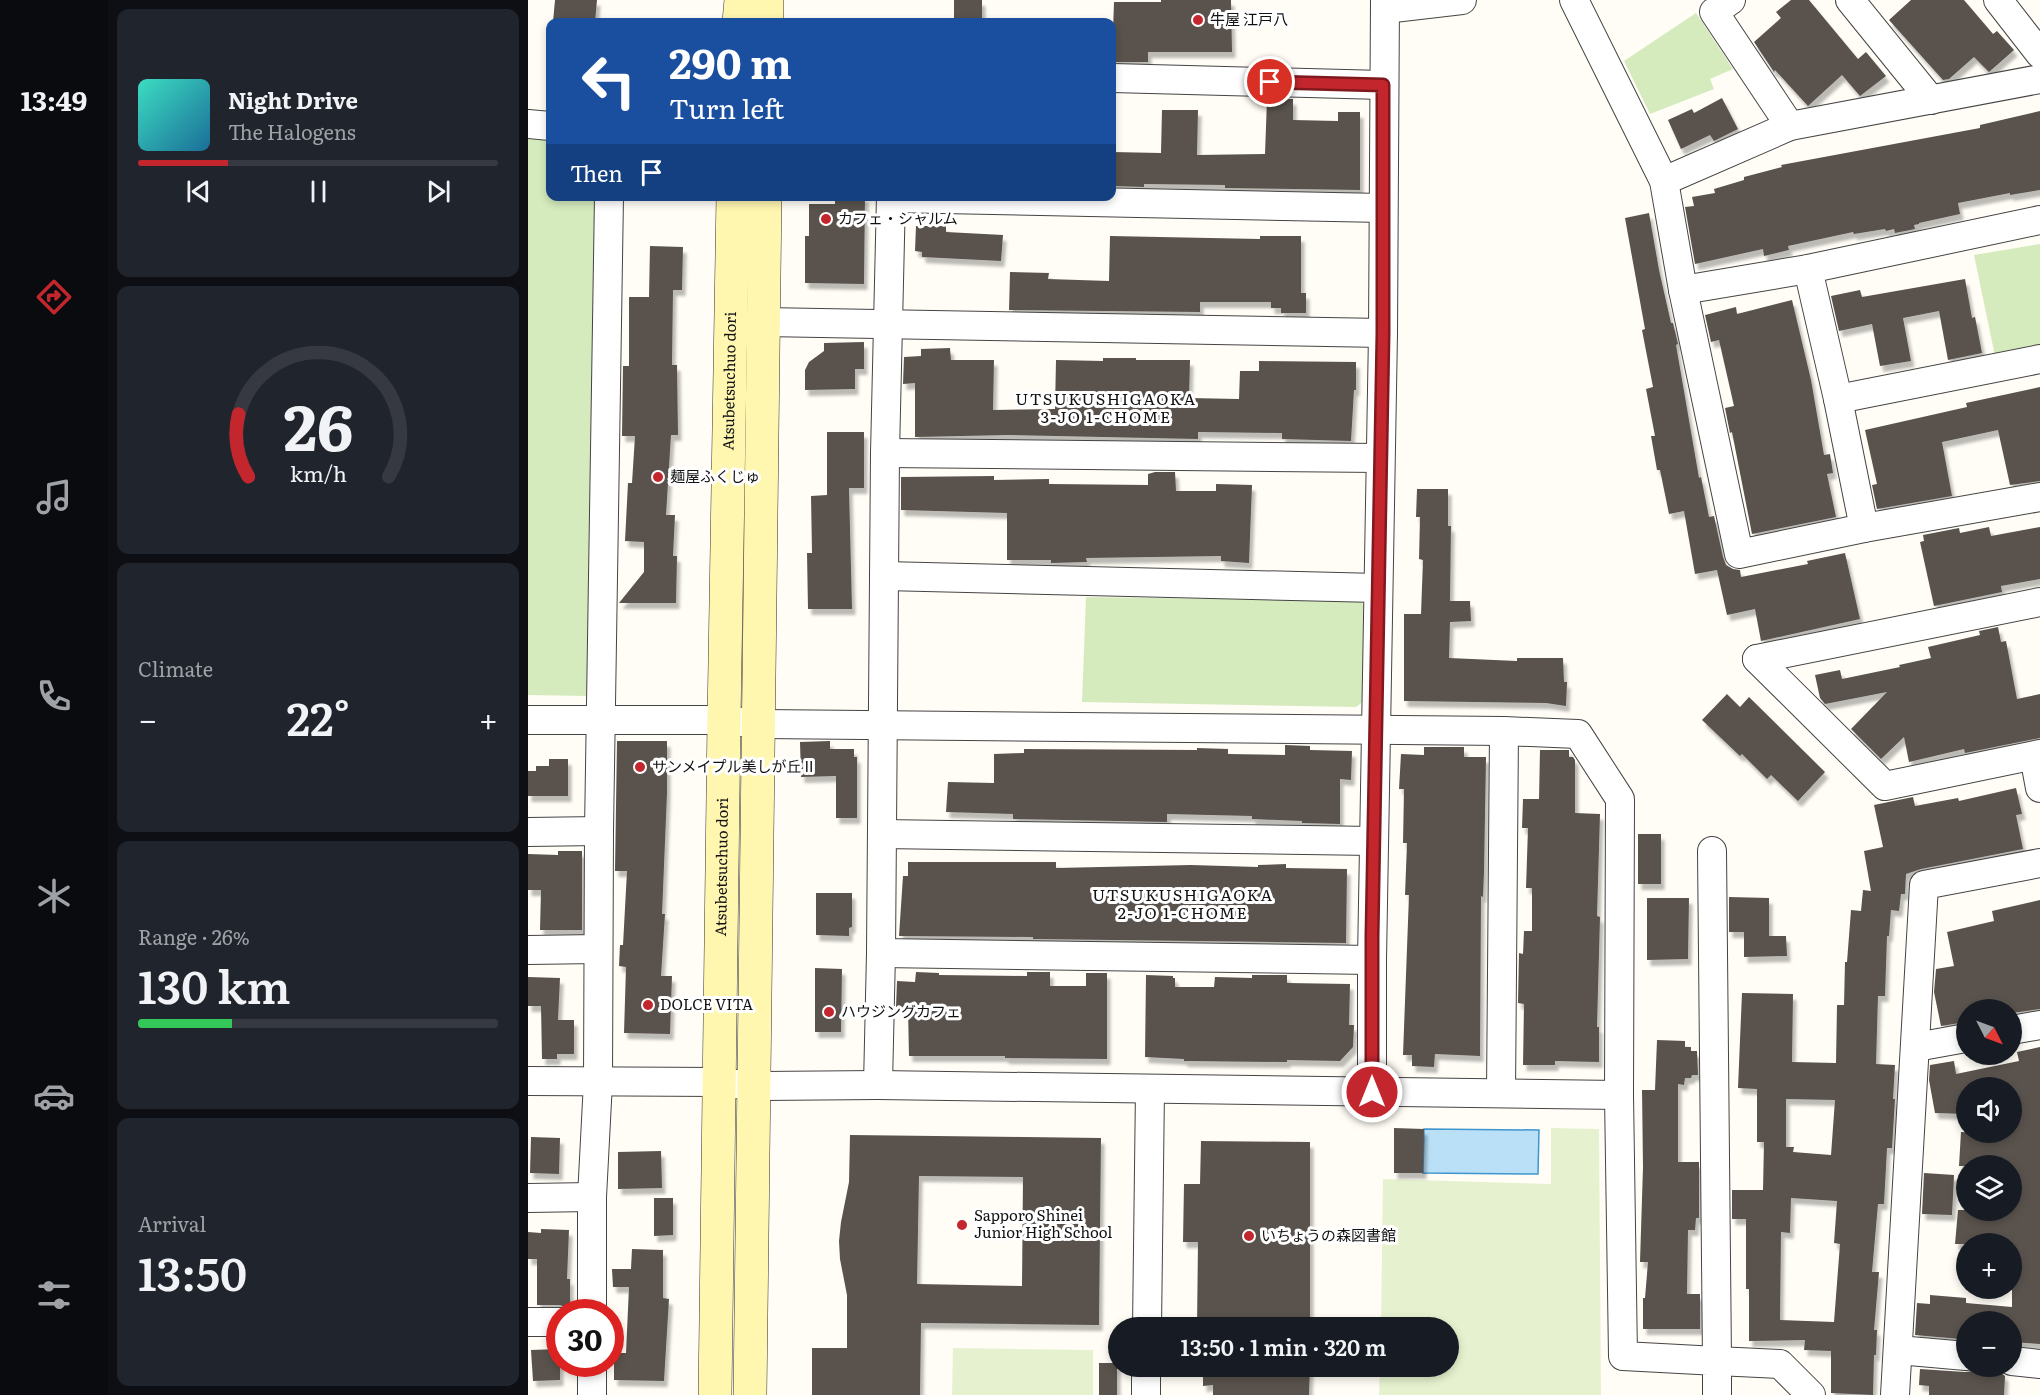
<!DOCTYPE html>
<html lang="en">
<head>
<meta charset="utf-8">
<style>
	:root { --surface:#171b24; --page:#20242c; --text:#f1f3f6; --muted:#9ea1a6; --line:#363941; --accent:#c4262e }
	body { margin:0; font-family:Literata,"Noto Sans JP",serif; background:var(--page); color:var(--text); height:100vh; display:flex; flex-direction:column; font-size:22px; white-space:nowrap }
	* { box-sizing:border-box; margin:0 }
	p { font-size:20px; color:var(--muted) }
	.icon { flex:none; width:33px; height:33px; fill:none; stroke:currentColor; stroke-width:2; stroke-linecap:round; stroke-linejoin:round }
	.map { position:relative; flex:1; overflow:hidden }
	.sheet { display:flex; flex-direction:column; gap:9px; padding:9px; background:#0d0f14; width:420px }
	.sheet>* { flex:none }
	.banner { position:absolute; left:18px; top:18px; width:570px; height:183px; border-radius:12px; box-shadow:0 3px 9px #0003; background:#1a4fa0; color:#fff; overflow:hidden }
	.needle { width:39px; rotate:132deg }
	.fabs { position:absolute; left:1428px; top:999px; display:grid; gap:12px }
	.fabs a { display:grid; place-items:center; width:66px; height:66px; border-radius:50%; background:var(--surface); box-shadow:0 3px 9px #0003; font-size:30px }
	.speed { position:absolute; left:18px; top:1299px; display:flex; gap:12px; font-size:30px; font-weight:700; text-align:center }
	.speed>* { display:grid; place-content:center; width:78px; height:78px; border-radius:50%; background:var(--surface); box-shadow:0 3px 9px #0003; line-height:1 }
	.speed .limit { border:9px solid #d22; background:#fff; color:#111 }
	.pin { position:absolute; display:grid; place-items:center; width:51px; height:51px; color:#fff; margin:-26px; border:3px solid #fff; border-radius:50%; box-shadow:0 2px 6px #0007 }
	.me { position:absolute; width:66px; margin:-33px; rotate:0deg; stroke-linejoin:round; filter:drop-shadow(0 0 4px #0008) }
	.turn { display:flex; align-items:center; gap:21px; height:126px; padding:0 24px; font-size:27px }
	.turn .icon { width:78px; height:78px; stroke-width:2.5 }
	.turn b { display:block; font-size:42px; line-height:51px }
	.then { display:flex; align-items:center; height:57px; padding:0 24px; background:#0003; gap:12px; font-size:22px }
	.big { font-size:45px; font-weight:600; line-height:1.1 }
	.sheet .widget { flex:1; display:flex; flex-direction:column; justify-content:center; gap:9px; min-width:0; padding:0 21px; border-radius:12px; background:var(--page) }
	.sheet .dial { align-items:center; gap:0 }
	.dial svg { height:156px; overflow:visible; fill:none; stroke:var(--line); stroke-width:7; stroke-linecap:round; text-anchor:middle }
	.dial text { fill:var(--text); stroke:none }
	.song { display:flex; align-items:center; gap:18px }
	.cover { width:72px; height:72px; border-radius:9px; background:linear-gradient(135deg,hsl(170 70% 55%),hsl(200 70% 35%)) }
	.played { height:6px; border-radius:3px; background:linear-gradient(90deg,var(--accent) 25%,var(--line) 25%) }
	.keys { display:flex; justify-content:space-around; direction:ltr }
	.heat { display:flex; justify-content:space-between; align-items:center; font-size:33px; direction:ltr }
	.charge { height:9px; border-radius:4px; background:linear-gradient(90deg,#34c759 26%,var(--line) 0) }
	.trip { position:absolute; left:580px; top:1317px; width:351px; height:60px; border-radius:30px; background:var(--surface); box-shadow:0 3px 9px #0003; font-weight:600; line-height:60px; text-align:center }
	main { display:flex; flex:1; min-height:0 }
	.tab-bar { display:flex; flex-direction:column; width:108px; justify-content:space-around; align-items:center; background:#090b0e; color:var(--muted) }
	.tab-bar .icon { width:42px; height:42px }
	.tab-bar .on { color:var(--accent) }
	.tab-bar b { font-size:27px; color:var(--text) }
	.map>svg:first-child { display:block }
	.green { fill:#d5ebbd }
	.pitch { fill:#e6f2cf }
	.water { fill:#b9e0f7; stroke:#3f96cf; stroke-width:1.5 }
	.building { fill:#5a524d; fill-rule:evenodd; filter:url(#shadow) }
	.lines { fill:none; stroke-linecap:round; stroke-linejoin:round }
	.street-casing { stroke:#444; stroke-width:30 }
	.secondary-casing { stroke:#333; stroke-width:34 }
	.street { stroke:#fff; stroke-width:28 }
	.secondary { stroke:#fff6b0; stroke-width:33 }
	.route-casing { stroke:#7f191e; stroke-width:15 }
	.route { stroke:#c4262e; stroke-width:10 }
	.poi-dot { fill:#c4262e; stroke:#fff; stroke-width:2 }
	.labels { text-anchor:middle; stroke-width:6; stroke-linejoin:round; paint-order:stroke }
	.poi-label { font-size:15px; fill:#111; stroke:#fff; text-anchor:start }
	.street-label { font-size:15px; fill:#111; stroke:#fff }
	.neighbourhood-label { font-size:16px; letter-spacing:1.5px; fill:#111; stroke:#fff }
</style>
</head>
<body>
<main>
<nav class="tab-bar">
<b>13:49</b>
<svg class="icon on" aria-label="directions" viewBox="0 0 24 24"><path d="M12 3l9 9-9 9-9-9zM9 14v-3h6M13 9l2 2-2 2"/></svg>
<svg class="icon" aria-label="music" viewBox="0 0 24 24"><path d="M9 18V5l10-2v13"/><circle cx="6" cy="18" r="3"/><circle cx="16" cy="16" r="3"/></svg>
<svg class="icon" aria-label="phone" viewBox="0 0 24 24"><path d="M5 4h4l2 5-3 2q2 4 5 5l2-3 5 2v4C11 20 4 13 5 4z"/></svg>
<svg class="icon" aria-label="climate" viewBox="0 0 24 24"><path d="M12 3v18M4 7l16 10M4 17L20 7"/></svg>
<svg class="icon" aria-label="car" viewBox="0 0 24 24"><path d="M5 17H2v-5l4-1 3-4h7l3 4 3 1v5h-3M9 17h6M6 11h13"/><circle cx="7" cy="17" r="2"/><circle cx="17" cy="17" r="2"/></svg>
<svg class="icon" aria-label="filters" viewBox="0 0 24 24"><path d="M4 7h16M4 17h16"/><circle cx="9" cy="7" r="2"/><circle cx="15" cy="17" r="2"/></svg>
</nav>
<section class="sheet">
<div class="widget">
<div class="song"><i class="cover"></i><div><b>Night Drive</b><p>The Halogens</p></div></div>
<div class="played"></div>
<div class="keys"><svg class="icon" aria-label="previous" viewBox="0 0 24 24"><path d="M18 5L8 12l10 7zM5 5v14"/></svg><svg class="icon" aria-label="pause" viewBox="0 0 24 24"><path d="M8 5v14M16 5v14"/></svg><svg class="icon" aria-label="next" viewBox="0 0 24 24"><path d="M6 5l10 7-10 7zM19 5v14"/></svg></div>
</div>
<div class="widget dial"><svg viewBox="0 0 100 80">
<path d="M14 69A42 42 0 1 1 86 69"/>
<path d="M14 69A42 42 0 0 1 9 37" stroke="#c4262e"/>
<text x="50" y="56" font-size="32" font-weight="700">26</text>
<text x="50" y="72" font-size="11">km/h</text>
</svg></div>
<div class="widget"><p>Climate</p>
<div class="heat"><a>−</a><b class="big">22°</b><a>+</a></div>
</div>
<div class="widget"><p>Range · 26%</p><b class="big">130 km</b><div class="charge"></div></div>
<div class="widget"><p>Arrival</p><b class="big">13:50</b></div>
</section>
<div class="map">
<svg width="1512" height="1395" viewBox="0 0 1512 1395">
	<defs>
		<filter id="shadow"><feDropShadow dx="3.5" dy="6" stdDeviation="1.5" flood-color="#0004"/></filter>
	</defs>
	<rect width="100%" height="100%" fill="#fffdf5"/>
	<g class="green">
		<path d="M1168 13 1205 69 1182 79 1186 89 1122 114 1096 61Z"/>
		<path d="M0 136 22 138V196L70 197 59 696 0 695Z"/>
		<path d="M1512 244V349L1467 356 1446 255Z"/>
		<path d="M558 597 831 601 843 609 836 701 828 707 554 702Z"/>
	</g>
	<g class="pitch">
		<path d="M1023 1128 1071 1129 1073 1395H851L852 1367 921 1366V1328L853 1327 855 1179 1023 1184Z"/>
		<path d="M425 1348 565 1350V1395H424Z"/>
	</g>
	<path class="water" d="M896 1129 1011 1130 1010 1174 895 1173Z"/>
	<g class="building">
		<path d="M27 0H69L67 22H25Z"/>
		<rect x="426" y="0" width="28" height="22"/>
		<path d="M633 0H703L704 52H620V62H584L586 2H633Z"/>
		<path d="M1263 0H1281L1330 59 1338 52 1358 76 1332 96 1314 75 1280 106 1247 70 1246 72 1226 42 1253 18 1248 12Z"/>
		<path d="M1383 0H1436L1465 34 1469 31 1486 50 1461 72 1446 57 1421 79 1415 80 1361 20Z"/>
		<path d="M1194 98 1210 129 1186 141 1182 135 1153 149 1140 120 1164 109 1166 113Z"/>
		<path d="M739 99H765V120L810 121V112H832V190L697 188V185L616 184V187L584 186V152L633 153 634 110H670L669 155 737 154Z"/>
		<path d="M1512 111V190L1482 195V193L1430 203 1432 214 1391 223V224L1386 225 1387 229 1367 233 1366 229 1358 231 1357 229 1326 234 1325 232 1260 246 1261 250 1236 256 1235 249 1167 264 1157 207 1166 206 1164 197 1187 193 1186 189 1216 180V177L1254 167 1253 165 1452 128V125Z"/>
		<path d="M307 196H337L336 284 277 283V236H281V204H307Z"/>
		<path d="M1121 213 1131 270 1143 323H1145L1150 344 1148 345 1171 478 1173 477 1181 517 1186 516 1195 557 1198 565 1205 569 1212 570 1213 577 1280 564 1279 561 1317 553 1332 619 1233 641 1227 609 1199 615 1189 570 1167 574 1156 511 1141 514 1132 470H1129L1123 436H1127L1118 389 1125 387 1114 330 1117 329 1097 218Z"/>
		<path d="M388 226H418V232L475 235 473 261 394 257V252L387 251Z"/>
		<path d="M582 236 732 239V236H773V293H778V313H753V308H743V302H672V312L481 310 482 272 521 273 520 279 581 281Z"/>
		<path d="M122 246 155 247 154 290H145L144 365H149L150 435H143L138 515H147L145 556H149L148 603H91L116 572V542L97 541 100 483H104L107 436H94L95 366H101V297H121Z"/>
		<path d="M1437 279 1444 318 1447 317 1454 353 1420 360 1411 311 1375 318 1383 361 1352 366 1344 324 1311 331 1303 296 1332 290 1334 297Z"/>
		<path d="M1264 300 1283 380 1296 455 1302 454 1305 473 1299 474 1308 517 1224 534 1204 432 1202 433 1197 408 1206 406 1191 340 1183 342 1177 315 1208 307 1209 314Z"/>
		<path d="M336 342V369H327V389L277 390V370L281 362 296 351V343Z"/>
		<path d="M422 348 423 360H466L465 410 527 409 528 360 575 361V358H608V360H662L661 398 711 399 712 371H731V361L828 362V390H826L823 441 754 439V433L670 432V439L480 435 387 437V383L375 384 376 357 393 356V349Z"/>
		<path d="M1512 387V481L1482 485 1470 430 1414 442 1424 496 1349 509 1344 485 1349 484 1337 430 1439 407 1438 403Z"/>
		<path d="M299 432H336V488H321L324 609H280L279 553H284L283 496 299 495Z"/>
		<path d="M627 472H647L648 491H688V484L724 485 721 563 693 561V556L558 558 559 562 523 563V560H479V513L373 510V477L466 476V480L521 479V484L620 485V474Z"/>
		<path d="M889 489H920V526H923L922 601H942L943 621 922 622 921 658 989 661V658H1035L1036 682H1039L1038 706 1018 703 876 701V614H893L895 560 891 559 892 517H888Z"/>
		<path d="M1461 527 1463 536 1512 527V579L1473 586 1474 592 1406 606 1392 542 1396 541 1395 535 1431 528 1432 533Z"/>
		<path d="M1470 627 1473 642 1478 641 1489 699 1512 694V738L1437 753 1436 749 1381 762 1376 737 1353 759 1323 729 1359 692 1297 704 1292 698 1287 675 1312 670 1314 679 1372 667 1371 665 1403 658 1400 647 1452 635 1451 631Z"/>
		<path d="M1199 694 1212 707 1221 697 1297 772 1270 801 1243 775 1239 779 1214 754 1212 756 1174 720Z"/>
		<path d="M89 741H139V793L134 914H137L133 976H144L142 1034 96 1033 98 967 91 966 92 945H95L99 871H87Z"/>
		<path d="M302 741V749H326V757H329V818H308V776L273 777 272 742Z"/>
		<path d="M757 745 782 746V750L824 751 823 780 812 779V824L774 823V821L724 819V816L639 814V822L485 819V814L418 812 420 782 466 783V754L496 753V749L669 750V748L700 749V754L757 755Z"/>
		<path d="M896 747H936V757H958L956 872 955 897 953 896 952 1056 907 1054 906 1067 884 1066V1055H875L881 895H877L879 843H875L876 789H871L873 754 896 755Z"/>
		<path d="M1012 750H1041V757H1045L1047 760V813L1072 814 1069 916 1072 917 1069 1027H1071V1062L1027 1061V1065H995L996 1004 990 1003 991 953 995 954 996 931H1004V888H998L1000 828H994L995 799H1011Z"/>
		<path d="M21 759H40V796H0V771H8V766H21Z"/>
		<path d="M1488 788 1494 814 1488 815 1495 849 1393 869 1378 874 1377 894H1373L1371 911 1363 910 1361 936H1359L1357 996H1350L1348 1064 1367 1065 1365 1099H1367L1364 1148H1359L1356 1204H1350L1344 1272H1351L1346 1330H1349L1348 1355H1346L1345 1395 1303 1393V1351L1276 1350 1277 1340 1221 1341V1289H1218V1219H1204V1190H1235L1236 1142H1229V1089L1210 1088 1214 993 1265 994 1264 1062 1308 1063 1309 1005H1316L1317 962H1319L1323 910 1333 911 1335 890 1343 891 1336 851 1355 847 1346 805 1385 797 1387 806 1430 798 1431 801ZM1258 1099 1307 1100 1303 1155 1265 1152 1266 1147H1258ZM1263 1198 1309 1201 1306 1243 1312 1244 1306 1322 1252 1320 1253 1232 1262 1233Z"/>
		<rect x="1110" y="834" width="23" height="50"/>
		<path d="M30 851H54V930H12L13 890H0V854L30 855Z"/>
		<path d="M380 862H528V868L663 865 730 867V865L758 864V868L819 869 818 943 505 939V937L371 936 375 876H380Z"/>
		<path d="M288 893H324V927L321 928V936L288 935Z"/>
		<path d="M1201 897 1241 898V936H1258L1259 956 1216 957V932H1201Z"/>
		<path d="M1119 898H1161L1160 959 1119 960Z"/>
		<path d="M1512 900V1009L1484 1013V1010H1438V1022L1413 1026 1406 992 1408 969 1426 966 1419 932 1466 921 1464 911Z"/>
		<path d="M287 968 314 969 313 1032H287Z"/>
		<path d="M388 972 411 973V975L499 976V972H522V986H558V973H579V1059L477 1058V1056H381L380 1008 368 1007 369 981 387 982Z"/>
		<path d="M618 975 645 976V978H647V987H686L687 977 724 978V975H759V983L822 984 821 1025H826L825 1047 812 1061 759 1060V1062L656 1061V1059L617 1057Z"/>
		<path d="M0 977 32 978 30 1020H46V1054H29V1059H14L13 1006H0Z"/>
		<path d="M1129 1040 1157 1041V1047H1163V1051H1169L1170 1075H1164L1163 1078H1157L1156 1085 1150 1084V1162H1171V1218H1168L1167 1230H1160L1159 1294H1172V1329H1115V1298H1117L1120 1262H1112L1115 1167 1114 1090H1127Z"/>
		<path d="M1512 1047V1344L1484 1342V1322H1438V1335L1433 1334 1432 1339 1387 1335 1389 1303 1402 1304V1295L1438 1298V1303L1484 1307V1244H1427L1430 1210H1484L1487 1170H1484V1166H1431L1433 1132 1484 1134V1088H1438V1114L1407 1113 1401 1080 1402 1065 1426 1061 1428 1074 1491 1061 1489 1052Z"/>
		<path d="M866 1128 896 1129 895 1173H866Z"/>
		<path d="M322 1135 573 1138 571 1325 393 1323 392 1395H284V1348H319V1295L312 1259 311 1241 313 1222 321 1182ZM391 1176 495 1177 494 1286 389 1284Z"/>
		<path d="M3 1137 32 1138 31 1174 2 1173Z"/>
		<path d="M673 1141 782 1142V1328H669L670 1242H655L656 1184H672Z"/>
		<path d="M133 1151 134 1188 90 1189V1152Z"/>
		<path d="M1396 1173 1426 1175 1424 1215 1394 1214Z"/>
		<path d="M126 1198H145V1235L126 1236Z"/>
		<path d="M13 1229 41 1230 39 1279H42V1309L32 1305H9V1259H0V1232L13 1233Z"/>
		<path d="M104 1249 135 1250V1298L141 1299 136 1381 86 1380V1353H98L101 1287H85L84 1269H103Z"/>
		<path d="M32 1349V1380L5 1381 3 1350Z"/>
		<rect x="571" y="1363" width="18" height="32"/>
		<path d="M675 1366H782L781 1395H685V1385L675 1386Z"/>
		<path d="M1392 1369 1437 1372 1445 1371 1472 1372 1477 1376 1476 1395H1401V1386L1391 1385Z"/>
	</g>
	<g class="lines">
		<defs>
			<g id="street">
				<path d="M1046 0 1136 181 1155 290 1280 269 1512 220"/>
				<path d="M1203 0 1186 12 1262 126"/>
				<path d="M1322 0 1403 100"/>
				<path d="M1470 0 1512 54"/>
				<path d="M857 9 934 0"/>
				<path d="M584 78 855 85"/>
				<path d="M0 124 22 126"/>
				<path d="M1136 181 1262 126 1512 79"/>
				<path d="M363 198 855 208"/>
				<path d="M1280 269 1310 399 1336 528"/>
				<path d="M1155 290 1211 554 1336 528 1512 497"/>
				<path d="M236 322 855 333"/>
				<path d="M1310 399 1512 359"/>
				<path d="M357 453 852 458"/>
				<path d="M356 576 850 588"/>
				<path d="M1229 659 1357 786 1512 754"/>
				<path d="M1229 659 1512 602"/>
				<path d="M0 720H196L232 724 976 731 1050 734 1092 799 1091 1095 1095 1356 1189 1361V1395"/>
				<path d="M1506 756 1512 788"/>
				<path d="M0 832 71 831"/>
				<path d="M354 834 846 841"/>
				<path d="M1184 851 1189 1361 1252 1364 1283 1395"/>
				<path d="M0 950 70 949"/>
				<path d="M353 953 844 960"/>
				<path d="M1484 1030 1512 1025"/>
				<path d="M1388 1047 1438 1038"/>
				<path d="M0 1081 191 1082 225 1086 350 1085 1091 1095"/>
				<path d="M350 1085 353 953 357 453 363 196"/>
				<path d="M844 1092V960L855 333 857 0"/>
				<path d="M973 1093 976 731"/>
				<path d="M0 1198 64 1197"/>
				<path d="M64 1312V1197L70 1082 71 831 81 196"/>
				<path d="M0 1322H32"/>
				<path d="M619 1328 622 1089"/>
				<path d="M1370 1350 1438 1356"/>
				<path d="M1484 1361 1512 1364"/>
				<path d="M64 1364V1395"/>
				<path d="M618 1395V1366"/>
				<path d="M1367 1395 1396 885 1512 863"/>
			</g>
			<g id="secondary">
				<path d="M211 22 213 0"/>
				<path d="M239 22V0"/>
				<path id="s1" d="M187 1395 196 720 205 196"/>
				<path d="M222 1395 237 196"/>
			</g>
		</defs>
		<use href="#street" class="street-casing"/>
		<use href="#secondary" class="secondary-casing"/>
		<use href="#street" class="street"/>
		<use href="#secondary" class="secondary"/>
	</g>
	<g class="lines">
		<defs>
			<path id="route" d="M742 82 855 85V333L844 936V1092"/>
		</defs>
		<use href="#route" class="route-casing"/>
		<use href="#route" class="route"/>
	</g>
	<g class="poi-dot">
		<circle cx="670" cy="20" r="6"/>
		<circle cx="298" cy="219" r="6"/>
		<circle cx="130" cy="477" r="6"/>
		<circle cx="112" cy="767" r="6"/>
		<circle cx="120" cy="1005" r="6"/>
		<circle cx="301" cy="1012" r="6"/>
		<circle cx="434" cy="1225" r="6"/>
		<circle cx="721" cy="1236" r="6"/>
	</g>
	<g class="labels">
		<g class="poi-label">
			<text x="682" y="25">牛屋 江戸八</text>
			<text x="310" y="224">カフェ・シャルム</text>
			<text x="142" y="482">麺屋ふくじゅ</text>
			<text x="124" y="772">サンメイプル美しが丘Ⅱ</text>
			<text x="132" y="1010">DOLCE VITA</text>
			<text x="313" y="1017">ハウジングカフェ</text>
			<text x="446" y="1221">Sapporo Shinei<tspan x="446" dy="17">Junior High School</tspan></text>
			<text x="733" y="1241">いちょうの森図書館</text>
		</g>
		<g class="street-label">
			<text dy="5" stroke="none"><textPath href="#s1" startOffset="1014">Atsubetsuchuo dori</textPath></text>
			<text dy="5" stroke="none"><textPath href="#s1" startOffset="528">Atsubetsuchuo dori</textPath></text>
		</g>
		<g class="neighbourhood-label">
			<text x="578" y="405">UTSUKUSHIGAOKA<tspan x="578" dy="18">3-JO 1-CHOME</tspan></text>
			<text x="655" y="901">UTSUKUSHIGAOKA<tspan x="655" dy="18">2-JO 1-CHOME</tspan></text>
		</g>
	</g>
</svg>
<div class="fabs">
<a><svg class="needle" viewBox="-14 -14 28 28"><path d="M0-13l5 13h-10z" fill="#e53935"/><path d="M0 13l5-13h-10z" fill="#9ea1a6"/></svg></a>
<a><svg class="icon" aria-label="sound" viewBox="0 0 24 24"><path d="M4 9h4l5-4v14l-5-4H4zM17 9q2 3 0 6"/></svg></a>
<a><svg class="icon" aria-label="layers" viewBox="0 0 24 24"><path d="M12 4l9 5-9 5-9-5zM3 14l9 5 9-5"/></svg></a>
<a>+</a>
<a>−</a>
</div>
<div class="speed"><div class="limit">30</div></div>
<div class="pin" style="left:742px;top:82px;background:#d93025"><svg class="icon" aria-label="arrive" viewBox="0 0 24 24"><path d="M6 21V4h12l-3 4 3 4H6"/></svg></div>
<svg class="me" style="left:844px;top:1092px" viewBox="-20 -20 40 40"><circle r="17" fill="#c4262e" stroke="#fff" stroke-width="3"/><path d="M0-11L8 9 0 5-8 9z" fill="#fff"/></svg>
<div class="trip">13:50 · 1 min · 320 m</div>
<div class="banner">
<div class="turn"><svg class="icon" aria-label="left" viewBox="0 0 24 24"><path d="M17 20v-9H6M10 6l-5 5 5 5"/></svg><div><b>290 m</b>Turn left</div></div>
<div class="then">Then<svg class="icon" aria-label="arrive" viewBox="0 0 24 24"><path d="M6 21V4h12l-3 4 3 4H6"/></svg></div>
</div>
</div>
</main>
</body>
</html>
